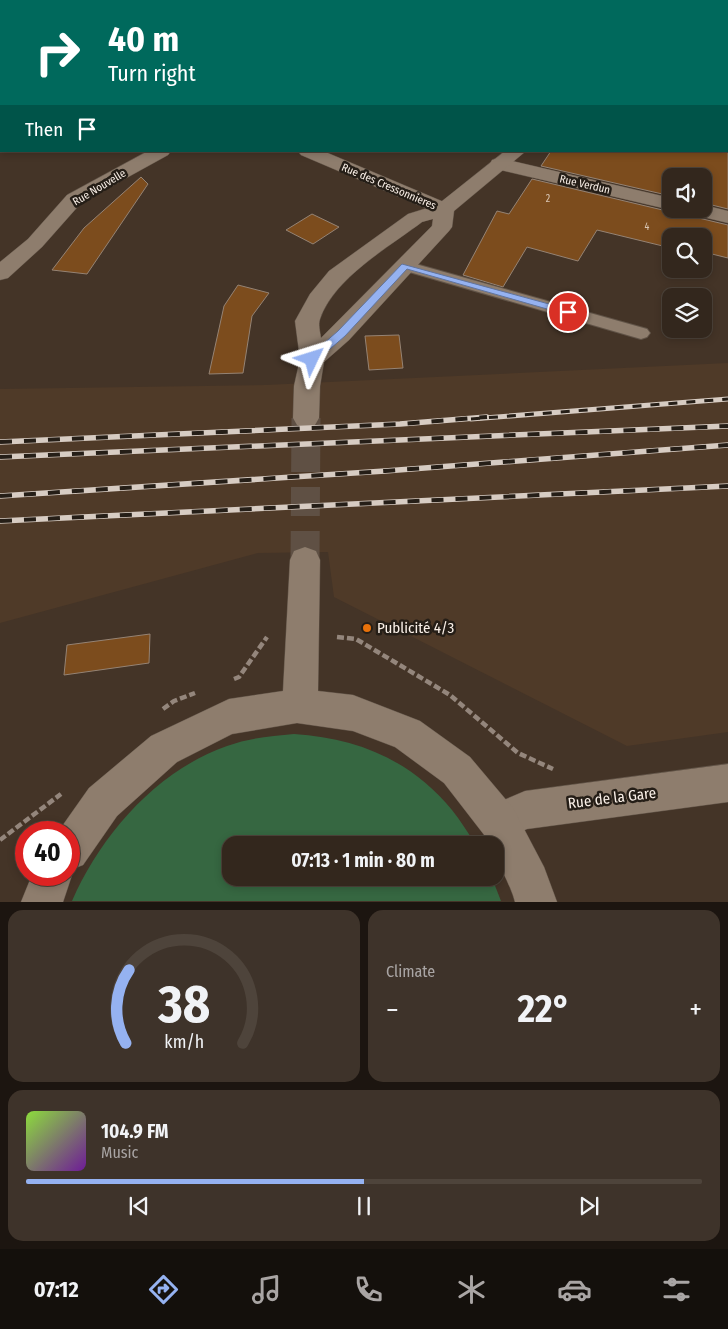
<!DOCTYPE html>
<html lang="en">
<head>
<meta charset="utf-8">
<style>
	:root { --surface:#33271d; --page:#3e332a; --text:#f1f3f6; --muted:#a9a5a4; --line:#4e443b; --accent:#95b2f1 }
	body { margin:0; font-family:"Fira Sans Condensed",sans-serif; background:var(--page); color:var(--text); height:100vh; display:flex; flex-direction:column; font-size:19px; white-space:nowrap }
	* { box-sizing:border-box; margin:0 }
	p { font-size:16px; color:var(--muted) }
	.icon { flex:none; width:28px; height:28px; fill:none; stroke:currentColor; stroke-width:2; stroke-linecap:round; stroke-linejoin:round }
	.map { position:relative; height:902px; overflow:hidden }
	.details { display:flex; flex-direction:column; gap:8px; padding:8px; background:#1c1510; flex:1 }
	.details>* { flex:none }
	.top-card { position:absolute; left:0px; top:0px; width:729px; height:152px; box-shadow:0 2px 8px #0003,0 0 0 1px var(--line); background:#00695c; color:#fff; overflow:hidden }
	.tools { position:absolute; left:662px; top:168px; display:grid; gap:10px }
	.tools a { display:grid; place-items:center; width:50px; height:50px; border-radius:10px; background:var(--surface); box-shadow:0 2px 8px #0003,0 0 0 1px var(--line); font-size:25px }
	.speed { position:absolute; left:15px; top:821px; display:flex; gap:10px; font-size:25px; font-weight:700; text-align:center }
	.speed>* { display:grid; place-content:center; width:65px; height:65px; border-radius:50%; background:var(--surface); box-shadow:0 2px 8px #0003,0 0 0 1px var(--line); line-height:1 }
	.speed .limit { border:8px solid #d22; background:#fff; color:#111 }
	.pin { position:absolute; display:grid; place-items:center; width:42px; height:42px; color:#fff; margin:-21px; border:2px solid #fff; border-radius:50%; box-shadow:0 1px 5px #0007 }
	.me { position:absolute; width:55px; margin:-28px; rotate:49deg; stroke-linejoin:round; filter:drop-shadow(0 0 4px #0008) }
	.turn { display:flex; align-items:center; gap:18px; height:105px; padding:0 25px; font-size:22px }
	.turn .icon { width:65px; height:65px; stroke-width:2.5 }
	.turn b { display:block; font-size:35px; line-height:42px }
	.then { display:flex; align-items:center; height:48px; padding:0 25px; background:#0003; gap:10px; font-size:19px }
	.big { font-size:38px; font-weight:700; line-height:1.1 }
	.details .card { flex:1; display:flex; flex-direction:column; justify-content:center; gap:8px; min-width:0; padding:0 18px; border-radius:15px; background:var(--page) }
	.details .dial { align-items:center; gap:0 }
	.dial svg { height:130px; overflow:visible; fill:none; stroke:var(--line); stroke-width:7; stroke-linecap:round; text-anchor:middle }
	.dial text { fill:var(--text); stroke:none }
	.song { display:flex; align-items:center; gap:15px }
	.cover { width:60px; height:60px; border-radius:8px; background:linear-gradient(135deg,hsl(90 70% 55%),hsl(280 70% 35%)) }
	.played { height:5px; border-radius:2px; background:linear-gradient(90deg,var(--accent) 50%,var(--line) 50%) }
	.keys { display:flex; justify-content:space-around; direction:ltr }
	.heat { display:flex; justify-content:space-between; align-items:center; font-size:28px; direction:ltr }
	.details .tiles { flex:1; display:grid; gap:8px; grid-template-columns:1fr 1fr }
	.card:last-child { grid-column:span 2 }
	.trip { position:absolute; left:222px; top:836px; width:282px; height:50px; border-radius:15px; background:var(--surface); box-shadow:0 2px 8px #0003,0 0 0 1px var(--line); font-weight:700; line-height:50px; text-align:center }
	.dock { display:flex; height:80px; justify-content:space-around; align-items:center; background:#14100c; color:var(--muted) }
	.dock .icon { width:35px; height:35px }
	.dock .on { color:var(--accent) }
	.dock b { font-size:22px; color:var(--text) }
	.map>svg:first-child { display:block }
	.built { fill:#4f3a28 }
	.green { fill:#366741 }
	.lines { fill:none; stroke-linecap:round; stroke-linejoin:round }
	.stream { fill:#4b6063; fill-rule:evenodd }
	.building { fill:#7c4c1d; stroke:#958374 }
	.tertiary-tunnel { stroke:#5f5044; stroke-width:29; stroke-dasharray:29 15; stroke-linecap:butt }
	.service-casing { stroke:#605347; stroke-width:2 }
	.minor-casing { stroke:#605347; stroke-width:1 }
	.tertiary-casing { stroke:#605347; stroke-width:1 }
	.path { stroke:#94867c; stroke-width:4.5; stroke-dasharray:7 3; stroke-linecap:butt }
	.service { fill:#8e7d6d; fill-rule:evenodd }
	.minor { fill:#8e7d6d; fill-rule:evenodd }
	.tertiary { fill:#8e7d6d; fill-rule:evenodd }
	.rail-far1-casing { stroke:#d7ccc3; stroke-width:5 }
	.rail-casing { stroke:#d7ccc3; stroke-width:5.5 }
	.rail-far1 { stroke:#251e17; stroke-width:3; stroke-dasharray:9; stroke-linecap:butt }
	.rail { stroke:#251e17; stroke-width:4; stroke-dasharray:12; stroke-linecap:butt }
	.route { fill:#95b2f1; stroke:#61749d }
	.food-dot { fill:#e8710a; stroke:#251e17; stroke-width:2 }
	.labels { text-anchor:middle; stroke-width:5; stroke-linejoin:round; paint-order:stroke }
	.number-label { font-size:10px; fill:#dac7b5 }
	.far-street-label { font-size:11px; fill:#faf0e8; stroke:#251e17 }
	.near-poi-label { font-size:15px; fill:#faf0e8; stroke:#251e17; text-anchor:start }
	.near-street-label { font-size:15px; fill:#faf0e8; stroke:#251e17 }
</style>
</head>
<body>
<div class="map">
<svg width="728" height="902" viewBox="0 0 728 902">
	<rect width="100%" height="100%" fill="#443427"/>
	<path class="built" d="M728 363V732L627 746 334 597 328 552 258 553 0 623V389L266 385Z"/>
	<path class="green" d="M294 734C357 738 411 760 452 810 461 821 468 833 476 845H231V878H492L501 901H72C101 835 156 771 227 746 249 738 271 736 294 734Z"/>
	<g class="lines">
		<path class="stream" d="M1 38V42L0 43V39Z"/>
	</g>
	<g class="building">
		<path d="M551 151H728V209L704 203V176H671V196L541 166Z"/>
		<path d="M141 177 148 184 87 274 52 270 84 228Z"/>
		<path d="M532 179 671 212 681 209 686 215 728 225V258L704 252V236H671V248L597 230 578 261 527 247 503 287 463 275 497 211 509 214Z"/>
		<path d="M312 214 339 227 313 244 286 230Z"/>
		<path d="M238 285 269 293 252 316 243 373 209 374 224 306Z"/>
		<path d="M399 335 403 368 369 370 365 336Z"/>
		<path d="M150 634 149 663 64 675 67 645Z"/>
	</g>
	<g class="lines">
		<path class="tertiary-tunnel" d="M305 560 306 418"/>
		<defs>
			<path id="service" d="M405 261 647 329 650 333 647 337 641 339 399 269 397 266 399 263Z"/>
			<g id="minor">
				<path d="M539 0H556L557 1H540Z"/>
				<path d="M148 151H171L168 155 81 203 42 247 8 278 0 280V262L28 239 67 195Z"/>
				<path d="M298 151H323L451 205 454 209 451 213 444 215 437 213 301 155Z"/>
				<path d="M499 158 671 198V209H676L671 210 492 168 490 164 492 160Z"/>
				<path d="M704 205 728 211V223L686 213 683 209H704Z"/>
				<path d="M728 764V802L527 829 499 842 485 836 479 822 485 808 525 791Z"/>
			</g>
			<g id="tertiary">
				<path d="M505 151H526L454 211 452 227 449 231 349 340 324 362 320 386 319 418 315 425 306 428 297 425 293 418 294 386 300 359 295 321 310 294 329 271 408 214 437 205ZM433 219 432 226 321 338C320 332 318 324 320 319 334 278 389 247 422 222Z"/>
				<path d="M305 547 316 551 320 560 318 691 353 695 420 721 470 757 513 808 544 867 557 902H515C510 882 496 865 496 845H490L485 836 444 783 395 747 353 731 297 723 232 734 177 762 117 816 83 865 70 870 72 875 63 902H21L32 875H69V832H58L89 788 151 736 229 699 283 691 290 560 294 551Z"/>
			</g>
		</defs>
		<use href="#service" class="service-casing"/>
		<use href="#minor" class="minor-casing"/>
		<use href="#tertiary" class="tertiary-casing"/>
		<g class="path">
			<path d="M337 637 356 639 450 695 518 753 553 769"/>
			<path d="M234 679 239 677 267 637"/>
			<path d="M163 709 174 701 195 693"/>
			<path d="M0 840 61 794"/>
		</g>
		<use href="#service" class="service"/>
		<use href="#minor" class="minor"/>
		<use href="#tertiary" class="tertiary"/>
		<defs>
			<path id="rail-far1" d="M471 419 728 399"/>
			<g id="rail">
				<path d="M0 442 400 424 487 417"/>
				<path d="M0 457 728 426"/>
				<path d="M0 496 385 471 728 445"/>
				<path d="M0 521 728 486"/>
			</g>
		</defs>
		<use href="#rail-far1" class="rail-far1-casing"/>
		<use href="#rail" class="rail-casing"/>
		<use href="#rail-far1" class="rail-far1"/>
		<use href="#rail" class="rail"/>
	</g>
	<path class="route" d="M402 264 571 310 573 312 568 315 407 269 345 336 315 362H308V357L338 331Z"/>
	<circle class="food-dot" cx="367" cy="628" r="5"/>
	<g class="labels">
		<g class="number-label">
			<text x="548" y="202">2</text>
			<text x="647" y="230">4</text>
		</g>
		<g class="far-street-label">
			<text transform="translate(585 184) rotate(13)" y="4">Rue Verdun</text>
			<text transform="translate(389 186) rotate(23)" y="4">Rue des Cressonnieres</text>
			<text transform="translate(99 187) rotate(-31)" y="4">Rue Nouvelle</text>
		</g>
		<g class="near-poi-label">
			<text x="377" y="633">Publicité 4/3</text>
		</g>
		<g class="near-street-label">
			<text transform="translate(612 798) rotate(-7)" y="5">Rue de la Gare</text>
		</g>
	</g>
</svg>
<div class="tools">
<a><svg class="icon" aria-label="sound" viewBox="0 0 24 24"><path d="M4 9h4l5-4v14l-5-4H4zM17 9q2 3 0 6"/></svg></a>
<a><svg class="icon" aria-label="search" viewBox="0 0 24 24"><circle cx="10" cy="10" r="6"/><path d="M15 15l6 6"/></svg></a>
<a><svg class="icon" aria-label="layers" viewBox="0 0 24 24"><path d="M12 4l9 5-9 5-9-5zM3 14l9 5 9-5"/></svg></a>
</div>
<div class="speed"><div class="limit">40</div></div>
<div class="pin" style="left:568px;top:312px;background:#d93025"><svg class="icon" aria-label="arrive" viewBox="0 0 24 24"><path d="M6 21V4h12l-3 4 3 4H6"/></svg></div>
<svg class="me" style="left:312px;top:359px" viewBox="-20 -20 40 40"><path d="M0-17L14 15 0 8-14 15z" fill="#95b2f1" stroke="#fff" stroke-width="4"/></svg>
<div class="trip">07:13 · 1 min · 80 m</div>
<div class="top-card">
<div class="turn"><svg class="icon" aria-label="right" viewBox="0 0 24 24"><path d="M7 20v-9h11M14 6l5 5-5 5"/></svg><div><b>40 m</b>Turn right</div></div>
<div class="then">Then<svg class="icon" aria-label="arrive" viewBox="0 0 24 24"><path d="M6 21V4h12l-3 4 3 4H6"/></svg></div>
</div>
</div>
<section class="details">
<div class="tiles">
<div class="card dial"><svg viewBox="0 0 100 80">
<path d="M14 69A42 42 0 1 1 86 69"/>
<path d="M14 69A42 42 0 0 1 16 24" stroke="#95b2f1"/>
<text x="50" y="56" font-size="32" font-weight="700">38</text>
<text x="50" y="72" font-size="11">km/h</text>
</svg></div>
<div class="card"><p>Climate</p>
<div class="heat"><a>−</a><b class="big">22°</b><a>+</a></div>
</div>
<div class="card">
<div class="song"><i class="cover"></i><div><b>104.9 FM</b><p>Music</p></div></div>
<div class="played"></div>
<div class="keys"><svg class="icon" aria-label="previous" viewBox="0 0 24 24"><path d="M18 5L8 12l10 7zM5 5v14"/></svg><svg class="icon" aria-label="pause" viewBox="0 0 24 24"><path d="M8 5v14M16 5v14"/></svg><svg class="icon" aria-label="next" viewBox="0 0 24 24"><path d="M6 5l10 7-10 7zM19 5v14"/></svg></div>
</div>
</div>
</section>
<nav class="dock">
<b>07:12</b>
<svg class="icon on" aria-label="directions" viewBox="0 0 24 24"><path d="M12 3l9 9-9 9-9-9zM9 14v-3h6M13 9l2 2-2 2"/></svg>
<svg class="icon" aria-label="music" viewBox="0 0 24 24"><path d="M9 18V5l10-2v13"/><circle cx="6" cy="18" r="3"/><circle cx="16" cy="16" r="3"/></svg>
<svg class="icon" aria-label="phone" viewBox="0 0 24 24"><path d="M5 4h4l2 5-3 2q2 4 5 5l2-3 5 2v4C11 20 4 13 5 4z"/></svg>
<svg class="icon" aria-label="climate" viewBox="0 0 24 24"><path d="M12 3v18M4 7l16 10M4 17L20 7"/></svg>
<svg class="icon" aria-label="car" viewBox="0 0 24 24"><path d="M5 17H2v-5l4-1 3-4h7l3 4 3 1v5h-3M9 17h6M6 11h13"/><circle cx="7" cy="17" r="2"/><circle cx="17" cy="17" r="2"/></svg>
<svg class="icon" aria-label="filters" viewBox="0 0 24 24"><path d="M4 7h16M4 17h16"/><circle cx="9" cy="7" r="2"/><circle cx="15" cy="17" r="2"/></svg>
</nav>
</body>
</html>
